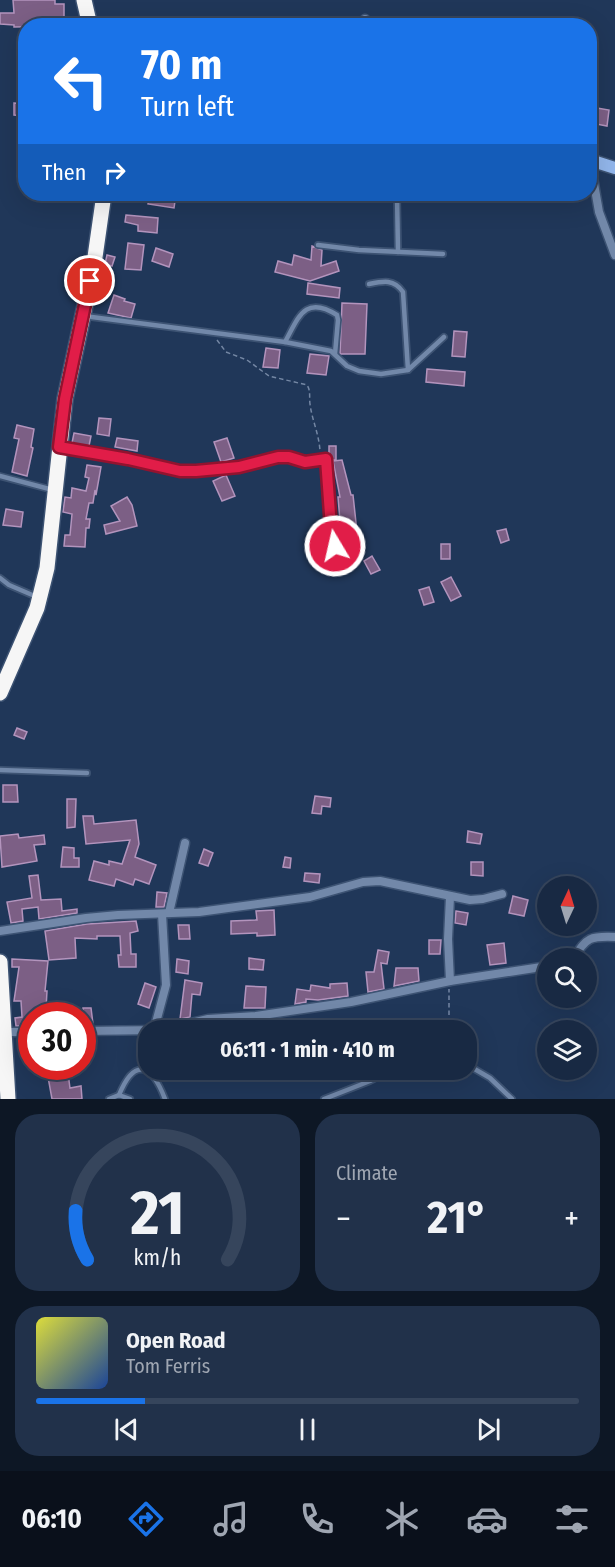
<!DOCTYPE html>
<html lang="en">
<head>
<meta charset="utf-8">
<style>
	:root { --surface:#182943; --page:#21314a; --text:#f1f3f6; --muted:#9fa6b2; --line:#36455c; --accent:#1a73e8 }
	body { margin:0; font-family:"Fira Sans Condensed",sans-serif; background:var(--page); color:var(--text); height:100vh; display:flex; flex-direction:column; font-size:22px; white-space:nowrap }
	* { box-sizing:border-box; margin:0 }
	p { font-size:20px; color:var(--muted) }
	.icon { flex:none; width:33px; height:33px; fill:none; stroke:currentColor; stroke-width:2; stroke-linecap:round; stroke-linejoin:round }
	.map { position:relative; height:1099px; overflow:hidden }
	.drawer { display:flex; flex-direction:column; gap:15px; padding:15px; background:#0d1725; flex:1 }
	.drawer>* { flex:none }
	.banner { position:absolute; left:18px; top:18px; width:579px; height:183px; border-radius:24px; box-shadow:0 6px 24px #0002,0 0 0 2px var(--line); background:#1a73e8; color:#fff; overflow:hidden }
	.needle { width:39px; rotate:4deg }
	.buttons { position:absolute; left:537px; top:876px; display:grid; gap:12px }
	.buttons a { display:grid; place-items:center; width:60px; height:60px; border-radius:50%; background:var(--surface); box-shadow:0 6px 24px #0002,0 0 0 2px var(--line); font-size:30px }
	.speed { position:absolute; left:18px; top:1002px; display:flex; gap:12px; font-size:30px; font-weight:700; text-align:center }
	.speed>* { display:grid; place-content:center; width:78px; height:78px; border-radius:50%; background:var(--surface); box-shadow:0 6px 24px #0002,0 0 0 2px var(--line); line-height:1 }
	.speed .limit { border:9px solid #d22; background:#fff; color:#111 }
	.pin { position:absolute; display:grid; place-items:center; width:51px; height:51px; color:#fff; margin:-26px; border:3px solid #fff; border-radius:50%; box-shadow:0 2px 6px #0007 }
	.me { position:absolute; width:66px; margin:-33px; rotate:351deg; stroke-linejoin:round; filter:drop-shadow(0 0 4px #0008) }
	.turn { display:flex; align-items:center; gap:21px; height:126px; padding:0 24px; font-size:27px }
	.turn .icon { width:78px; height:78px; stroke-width:2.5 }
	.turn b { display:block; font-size:42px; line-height:51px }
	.then { display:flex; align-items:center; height:57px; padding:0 24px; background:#0003; gap:12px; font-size:22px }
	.big { font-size:45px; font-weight:700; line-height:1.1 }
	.drawer .tile { flex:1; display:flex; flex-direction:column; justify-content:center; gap:9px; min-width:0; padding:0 21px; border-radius:24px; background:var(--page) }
	.drawer .dial { align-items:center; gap:0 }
	.dial svg { height:156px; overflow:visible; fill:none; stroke:var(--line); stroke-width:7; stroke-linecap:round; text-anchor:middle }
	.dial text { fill:var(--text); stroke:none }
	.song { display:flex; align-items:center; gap:18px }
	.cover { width:72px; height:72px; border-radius:9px; background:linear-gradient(135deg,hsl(60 70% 55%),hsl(220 70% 35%)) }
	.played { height:6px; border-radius:3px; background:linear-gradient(90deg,var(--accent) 20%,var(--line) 20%) }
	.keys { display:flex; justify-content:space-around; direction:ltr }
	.heat { display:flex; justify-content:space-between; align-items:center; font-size:33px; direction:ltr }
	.drawer .tiles { flex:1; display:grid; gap:15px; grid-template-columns:1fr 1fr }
	.tile:last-child { grid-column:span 2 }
	.trip { position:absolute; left:138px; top:1020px; width:339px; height:60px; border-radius:24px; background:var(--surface); box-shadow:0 6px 24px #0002,0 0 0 2px var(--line); font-weight:700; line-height:60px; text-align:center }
	.tab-bar { display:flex; height:96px; justify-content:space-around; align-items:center; background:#0a101b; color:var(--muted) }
	.tab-bar .icon { width:42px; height:42px }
	.tab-bar .on { color:var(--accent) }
	.tab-bar b { font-size:27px; color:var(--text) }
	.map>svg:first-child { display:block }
	.building { fill:#7c5f85; stroke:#b394bd; stroke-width:1.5 }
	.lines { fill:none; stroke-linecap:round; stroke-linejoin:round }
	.lane-casing { stroke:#3d5373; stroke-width:8 }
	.street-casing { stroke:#3d5373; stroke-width:11 }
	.secondary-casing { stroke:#3d5373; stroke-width:15 }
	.highway-casing { stroke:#3d5373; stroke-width:18 }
	.path { stroke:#7487a4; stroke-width:1.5; stroke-dasharray:4.5 3; stroke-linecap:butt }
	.lane { stroke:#7288a9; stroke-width:4.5 }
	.street { stroke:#7288a9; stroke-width:8 }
	.secondary { stroke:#92b6eb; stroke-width:12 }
	.highway { stroke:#f6f6f6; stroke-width:15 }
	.route-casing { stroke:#92132f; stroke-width:15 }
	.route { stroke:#e11d48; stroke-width:10 }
</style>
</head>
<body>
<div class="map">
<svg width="615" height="1099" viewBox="0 0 615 1099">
	<rect width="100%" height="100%" fill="#203759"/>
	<g class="building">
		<path d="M13 0H55V4H64V26L14 27V25L0 24V13H14Z"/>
		<path d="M14 103 26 104V116L14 115Z"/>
		<path d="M597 108 609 110 607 126 596 124Z"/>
		<path d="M150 194H176L174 208 148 204Z"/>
		<path d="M126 215 158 218 157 233 138 231V225L125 222Z"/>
		<path d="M128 243 144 245 141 270 125 269Z"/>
		<path d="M312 246 322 250 321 266 336 261 339 271 310 281 275 272 278 261 292 265 294 255 311 260Z"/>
		<path d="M156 248 173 254 169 267 152 261Z"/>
		<path d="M107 255 115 257 112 266 105 264Z"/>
		<path d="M308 283 340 288 339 298 307 294Z"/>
		<path d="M114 295 125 299 124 301 135 304 131 318 108 313Z"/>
		<path d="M342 303 367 304 365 354H340Z"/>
		<path d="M454 331 467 332 465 357 452 356Z"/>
		<path d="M266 348 280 350 278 368 263 367Z"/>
		<path d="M310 354 329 356 326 375 307 373Z"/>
		<path d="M427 369 465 372 464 386 426 382Z"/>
		<path d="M99 418 111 419 109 436 97 434Z"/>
		<path d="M17 425 34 429 31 447 33 448 27 476 12 472 19 439 14 438Z"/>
		<path d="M74 433 91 436 89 446 72 443Z"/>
		<path d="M117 438 138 441 137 451 115 447Z"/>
		<path d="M227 438 234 458 221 462 214 442Z"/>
		<path d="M329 446H336V460H332L329 454Z"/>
		<path d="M342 460 351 495H353L357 532 341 533 338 497H340L333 461Z"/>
		<path d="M87 465 101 467 96 495 95 490 93 503H89L86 519H90L89 528H86L85 547 64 546 65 535H70L72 514 63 512 65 497 71 498 72 488 86 491 89 478 85 477Z"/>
		<path d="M226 475 235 496 222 501 213 481Z"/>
		<path d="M127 497 132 505 137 526 106 534 104 525 120 521 111 506Z"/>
		<path d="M6 509 23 512 21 527 3 525Z"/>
		<path d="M506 529 509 540 501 543 497 531Z"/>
		<rect x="441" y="544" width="9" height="15"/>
		<path d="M372 556 380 570 371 574 364 561Z"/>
		<path d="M451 577 461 596 451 601 441 582Z"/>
		<path d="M429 587 434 602 424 605 419 590Z"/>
		<path d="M17 728 27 732 24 739 14 735Z"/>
		<path d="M3 785H17L18 802H3Z"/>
		<path d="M315 796 331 798 330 807 322 806 321 814 312 813Z"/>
		<path d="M67 799H76L75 827 67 828Z"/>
		<path d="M83 816H93L94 824 136 820 139 844 135 857 156 865 149 884 135 879 133 885 116 879 114 886 89 880 94 861 109 865V861L122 864 130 840 86 844Z"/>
		<path d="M468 831 482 834 480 844 467 842Z"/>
		<path d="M18 834 19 838 44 835 45 844 34 845 37 861 2 867 0 836Z"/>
		<path d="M63 847 74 848V858H79V867H61Z"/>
		<path d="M204 849 213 853 208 866 199 863Z"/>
		<path d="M285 857 291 858 290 868 283 867Z"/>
		<path d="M471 862H483V876L471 875Z"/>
		<path d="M305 873 320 874 319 883 304 881Z"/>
		<path d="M38 875 41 900 61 899 62 911 77 909V913L39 919 38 907 22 909 23 921 11 923 7 902 32 898 29 876Z"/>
		<path d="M157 892 167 893 164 907H156Z"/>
		<path d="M513 896 528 900 524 916 509 913Z"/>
		<path d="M274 910 275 935 257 936V933L231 934V921L257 920 256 911Z"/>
		<path d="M456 911 468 913 466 925 455 923Z"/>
		<path d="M136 921 138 931 130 933 131 954H136V967H119L118 955H121L120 936H97V939L75 938 76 958 49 960 45 931 87 924Z"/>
		<path d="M178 925H189L190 939H179Z"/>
		<path d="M429 940H441L440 954H429Z"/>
		<path d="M504 943 506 963 490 965 487 945Z"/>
		<path d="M378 950 389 952 387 964 381 963 384 989 368 992 366 972H374Z"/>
		<path d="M249 958 264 960 263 970 249 969Z"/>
		<path d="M12 959 48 961 45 991H47L46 1009 65 1008V1016H32V1026H16L15 1018 22 1017 21 1001H14L19 967H12Z"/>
		<path d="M177 959 189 961 188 974 176 972Z"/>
		<path d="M396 968H418L419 981 394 986Z"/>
		<path d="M185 980 202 983 200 995 192 994 190 1017 180 1019Z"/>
		<path d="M145 983 156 987 149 1008 138 1004Z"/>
		<path d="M347 983 348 996 318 1000 306 999V1002L295 1004 297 989 310 991 311 985 330 988V984Z"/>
		<path d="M246 986 266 987 265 1008H244Z"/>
		<path d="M83 1008H91L93 1024 84 1025Z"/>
		<path d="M218 1025V1030H201V1027Z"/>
		<path d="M46 1066H67L70 1088 81 1086 82 1099H52Z"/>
	</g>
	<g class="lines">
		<defs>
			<g id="lane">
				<path d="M397 194 398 252"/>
				<path d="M318 245 359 250 443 254"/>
				<path d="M369 284C384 281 394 279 403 292L408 370"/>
				<path d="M84 316 285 342 331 351 347 366 359 371 381 374 408 370 444 337"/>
				<path d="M285 342C298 319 304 294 337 315L338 320 335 354"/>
				<path d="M0 476 53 490"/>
				<path d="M0 578 9 585 37 597"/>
				<path d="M0 770 87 773"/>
				<path d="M466 1064 490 1078 512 1099"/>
				<path d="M119 1095C135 1056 152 1065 165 1099"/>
				<path d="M109 1099 119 1095 130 1099"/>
				<path d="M324 1099 370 1081 391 1070"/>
			</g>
			<g id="street">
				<path d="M365 19 366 26"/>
				<path d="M590 115V124"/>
				<path d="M590 161 599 212 615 255"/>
				<path d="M59 447 128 459 180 471H196L239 467 278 457H289L305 462 326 459 331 528 335 546"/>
				<path d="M169 913 185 843"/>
				<path d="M0 931 86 918 118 915 199 912 310 897 363 882 380 881 470 900 483 899 502 894"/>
				<path d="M574 958C586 937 591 936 615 937"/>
				<path d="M450 981 448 939 450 897"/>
				<path d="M154 1030 166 985 162 914"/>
				<path d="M82 1031 161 1030 208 1019 256 1016 351 1002 450 981 548 966"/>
				<path d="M4 1032H32"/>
			</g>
			<path id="secondary" d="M590 160 615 168"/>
			<g id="highway">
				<path d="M84 0 90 26"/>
				<path d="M0 693 37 608 47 568 65 399 94 264 104 194"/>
				<path d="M0 962 8 1099"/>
			</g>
		</defs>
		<use href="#lane" class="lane-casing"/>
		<use href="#street" class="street-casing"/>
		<use href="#secondary" class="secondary-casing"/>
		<use href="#highway" class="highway-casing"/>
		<g class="path">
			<path d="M217 340 226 352 247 360 269 376 307 385C311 391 309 397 310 404 312 420 319 434 320 451"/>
			<path d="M449 1030V989"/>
		</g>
		<use href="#lane" class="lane"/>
		<use href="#street" class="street"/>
		<use href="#secondary" class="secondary"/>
		<use href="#highway" class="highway"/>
	</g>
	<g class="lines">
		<defs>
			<path id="route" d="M90 281 65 399 59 447 128 459 180 471H196L239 467 278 457H289L305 462 326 459 331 528 335 546"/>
		</defs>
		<use href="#route" class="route-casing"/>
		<use href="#route" class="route"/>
	</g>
</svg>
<div class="buttons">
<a><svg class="needle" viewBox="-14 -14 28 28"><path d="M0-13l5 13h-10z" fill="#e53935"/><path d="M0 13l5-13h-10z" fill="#9fa6b2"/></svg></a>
<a><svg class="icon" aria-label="search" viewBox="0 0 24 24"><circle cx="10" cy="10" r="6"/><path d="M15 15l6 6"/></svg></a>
<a><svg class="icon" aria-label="layers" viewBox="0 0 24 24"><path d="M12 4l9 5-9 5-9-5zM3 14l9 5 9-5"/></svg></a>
</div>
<div class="speed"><div class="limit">30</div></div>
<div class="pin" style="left:90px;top:281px;background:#d93025"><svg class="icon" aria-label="arrive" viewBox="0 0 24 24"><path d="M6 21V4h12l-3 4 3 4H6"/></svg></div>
<svg class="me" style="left:335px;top:546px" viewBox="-20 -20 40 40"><circle r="17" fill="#e11d48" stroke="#fff" stroke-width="3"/><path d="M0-11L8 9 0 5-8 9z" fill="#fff"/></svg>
<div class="trip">06:11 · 1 min · 410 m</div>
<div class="banner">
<div class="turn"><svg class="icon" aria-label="left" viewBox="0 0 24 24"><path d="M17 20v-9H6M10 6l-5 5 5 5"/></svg><div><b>70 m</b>Turn left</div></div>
<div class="then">Then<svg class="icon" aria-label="right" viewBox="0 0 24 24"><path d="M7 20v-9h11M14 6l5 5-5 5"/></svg></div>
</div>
</div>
<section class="drawer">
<div class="tiles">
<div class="tile dial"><svg viewBox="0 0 100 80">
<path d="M14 69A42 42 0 1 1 86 69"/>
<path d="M14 69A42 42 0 0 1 8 44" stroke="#1a73e8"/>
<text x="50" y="56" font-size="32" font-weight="700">21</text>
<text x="50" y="72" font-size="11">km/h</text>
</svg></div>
<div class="tile"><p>Climate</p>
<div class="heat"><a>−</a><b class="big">21°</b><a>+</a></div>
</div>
<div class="tile">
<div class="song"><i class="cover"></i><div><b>Open Road</b><p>Tom Ferris</p></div></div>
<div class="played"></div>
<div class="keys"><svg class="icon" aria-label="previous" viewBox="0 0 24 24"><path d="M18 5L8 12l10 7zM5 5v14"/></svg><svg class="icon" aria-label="pause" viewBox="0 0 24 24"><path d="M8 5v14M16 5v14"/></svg><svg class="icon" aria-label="next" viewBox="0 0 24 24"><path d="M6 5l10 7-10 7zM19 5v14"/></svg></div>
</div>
</div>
</section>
<nav class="tab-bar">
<b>06:10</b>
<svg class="icon on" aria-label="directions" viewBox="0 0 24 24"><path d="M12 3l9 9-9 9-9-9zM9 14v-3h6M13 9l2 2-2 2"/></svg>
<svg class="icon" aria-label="music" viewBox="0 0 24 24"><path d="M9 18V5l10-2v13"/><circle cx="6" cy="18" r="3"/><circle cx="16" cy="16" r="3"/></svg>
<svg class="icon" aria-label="phone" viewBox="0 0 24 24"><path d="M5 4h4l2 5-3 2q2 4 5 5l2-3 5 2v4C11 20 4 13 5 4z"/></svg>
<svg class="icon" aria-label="climate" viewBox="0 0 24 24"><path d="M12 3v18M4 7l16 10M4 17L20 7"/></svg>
<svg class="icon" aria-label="car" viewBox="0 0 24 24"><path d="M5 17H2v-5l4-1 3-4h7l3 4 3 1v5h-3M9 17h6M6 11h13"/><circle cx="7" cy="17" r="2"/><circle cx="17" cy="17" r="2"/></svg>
<svg class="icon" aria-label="filters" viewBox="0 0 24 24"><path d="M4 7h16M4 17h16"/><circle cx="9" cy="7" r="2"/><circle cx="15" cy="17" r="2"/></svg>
</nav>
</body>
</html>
